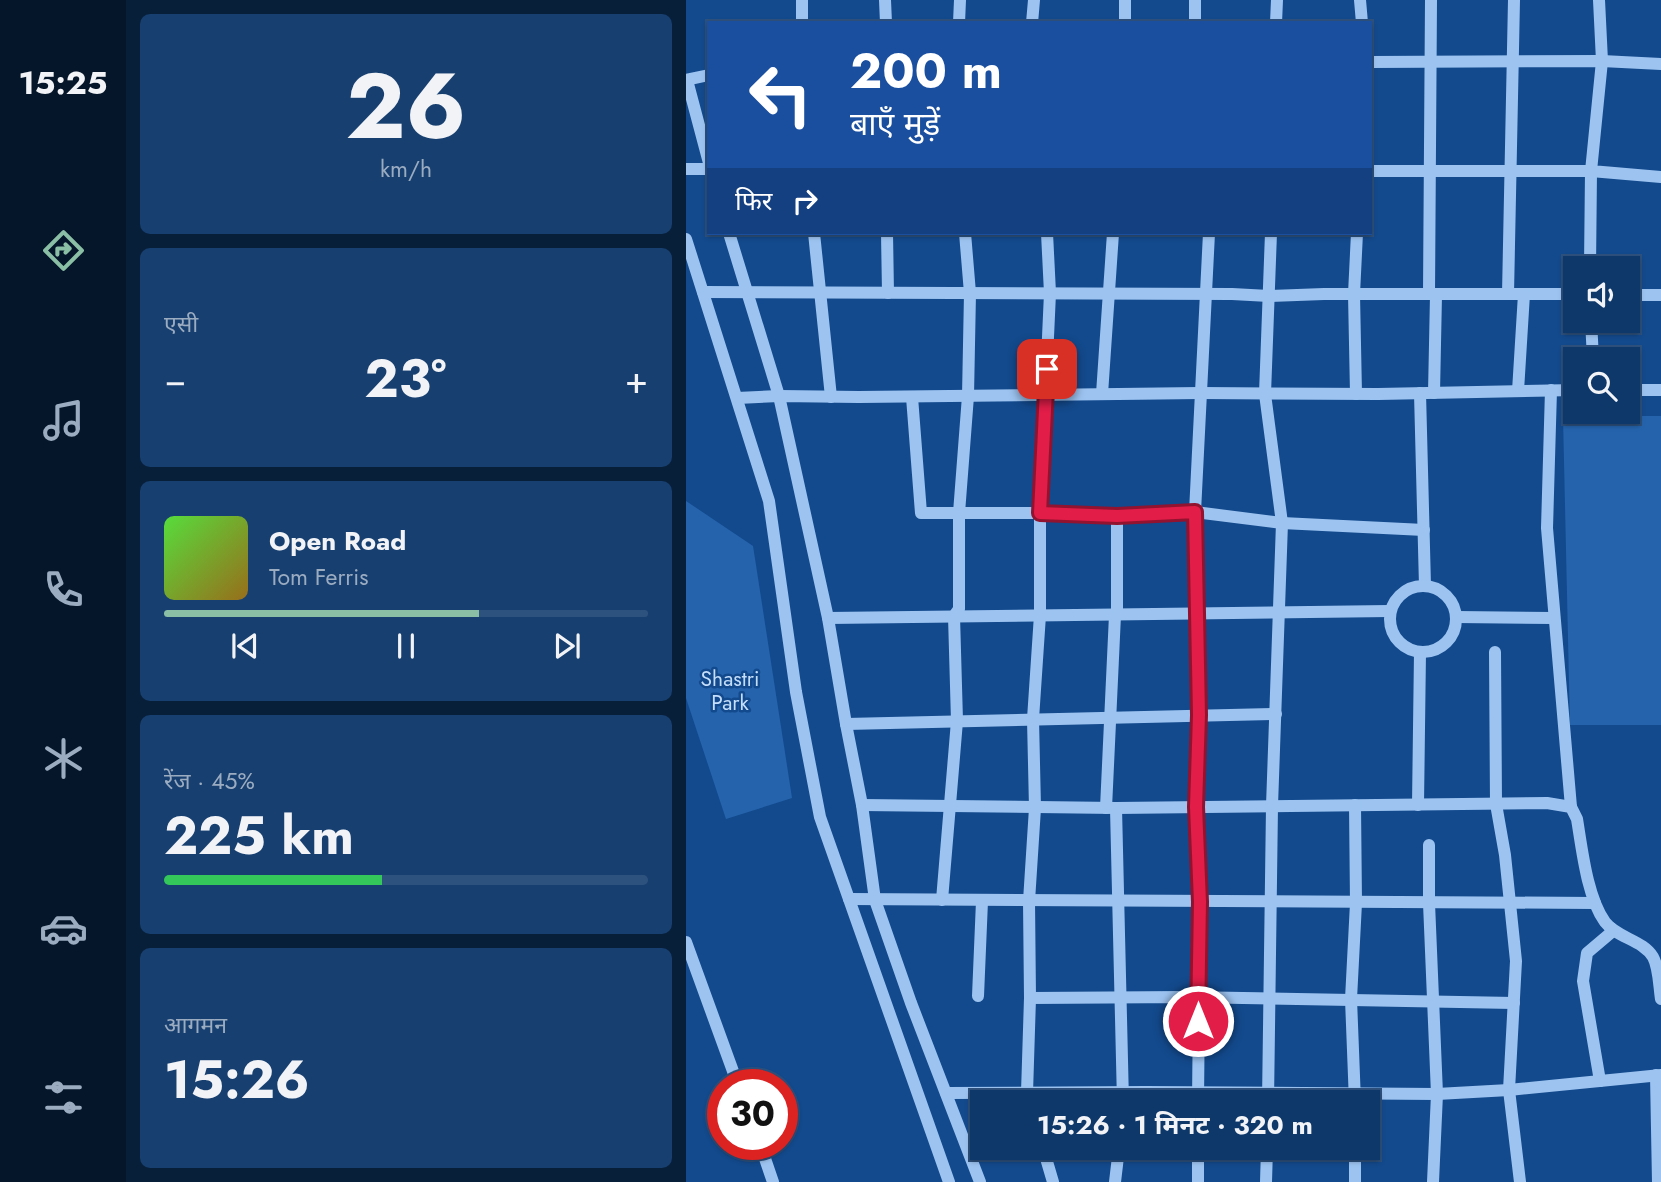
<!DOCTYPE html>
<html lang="hi">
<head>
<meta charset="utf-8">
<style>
	:root { --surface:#0e386a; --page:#173f70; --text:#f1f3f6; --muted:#9bacc1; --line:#2e527e; --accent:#8abfa5 }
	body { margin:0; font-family:Jost,"Noto Sans Devanagari",sans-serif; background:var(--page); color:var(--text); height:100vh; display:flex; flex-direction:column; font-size:26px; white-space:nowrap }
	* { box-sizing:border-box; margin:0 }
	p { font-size:23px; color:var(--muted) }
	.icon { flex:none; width:38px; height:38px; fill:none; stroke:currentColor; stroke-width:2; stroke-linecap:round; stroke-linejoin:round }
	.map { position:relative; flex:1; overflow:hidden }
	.drawer { display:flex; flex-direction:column; gap:14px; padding:14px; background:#081f3a; width:560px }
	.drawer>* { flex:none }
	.guide { position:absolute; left:21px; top:21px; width:665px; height:214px; border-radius:0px; box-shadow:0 2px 5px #0004,0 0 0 2px var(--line); background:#1a4fa0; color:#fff; overflow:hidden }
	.buttons { position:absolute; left:877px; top:256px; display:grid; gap:14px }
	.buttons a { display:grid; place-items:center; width:77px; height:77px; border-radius:0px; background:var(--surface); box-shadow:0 2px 5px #0004,0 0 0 2px var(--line); font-size:35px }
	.speed { position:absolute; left:21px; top:1069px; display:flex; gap:14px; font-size:35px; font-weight:700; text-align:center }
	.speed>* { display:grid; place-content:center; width:91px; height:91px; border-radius:50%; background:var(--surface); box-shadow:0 2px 5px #0004,0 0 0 2px var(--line); line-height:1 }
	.speed .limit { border:10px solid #d22; background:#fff; color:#111 }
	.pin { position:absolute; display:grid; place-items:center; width:60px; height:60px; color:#fff; margin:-30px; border-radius:14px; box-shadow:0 4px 10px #0006 }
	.me { position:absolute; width:77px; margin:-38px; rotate:0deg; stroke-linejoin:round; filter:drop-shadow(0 0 5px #0008) }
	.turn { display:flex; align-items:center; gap:24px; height:147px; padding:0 28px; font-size:32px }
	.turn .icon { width:91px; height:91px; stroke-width:2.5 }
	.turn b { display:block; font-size:49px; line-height:60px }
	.then { display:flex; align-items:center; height:66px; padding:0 28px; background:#0003; gap:14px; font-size:26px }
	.big { font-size:52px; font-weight:700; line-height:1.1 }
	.drawer .tile { flex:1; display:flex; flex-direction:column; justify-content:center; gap:10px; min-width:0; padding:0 24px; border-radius:10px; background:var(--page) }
	.drawer .dial { align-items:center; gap:0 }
	.dial b { font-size:91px; line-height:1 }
	.song { display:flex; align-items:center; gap:21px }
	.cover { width:84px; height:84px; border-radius:10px; background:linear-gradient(135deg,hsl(110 70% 55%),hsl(40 70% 35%)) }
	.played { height:7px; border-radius:4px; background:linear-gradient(90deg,var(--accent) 65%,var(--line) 65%) }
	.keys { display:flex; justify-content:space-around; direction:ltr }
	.heat { display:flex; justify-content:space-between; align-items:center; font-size:38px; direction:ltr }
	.charge { height:10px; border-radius:5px; background:linear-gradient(90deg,#34c759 45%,var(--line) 0) }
	.trip { position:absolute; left:284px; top:1090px; width:410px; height:70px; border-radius:0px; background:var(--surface); box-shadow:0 2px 5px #0004,0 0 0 2px var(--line); font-weight:700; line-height:70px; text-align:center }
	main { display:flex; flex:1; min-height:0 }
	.dock { display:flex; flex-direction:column; width:126px; justify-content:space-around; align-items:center; background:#06162a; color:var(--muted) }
	.dock .icon { width:49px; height:49px }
	.dock .selected { color:var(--accent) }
	.dock b { font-size:32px; color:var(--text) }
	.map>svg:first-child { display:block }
	.green { fill:#2564ad }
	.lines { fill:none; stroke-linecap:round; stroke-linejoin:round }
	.minor { stroke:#9dc4f1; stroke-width:12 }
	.route-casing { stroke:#92132f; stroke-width:18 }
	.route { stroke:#e11d48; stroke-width:12 }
	.labels { text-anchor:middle; stroke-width:5; stroke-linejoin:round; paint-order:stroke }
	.park-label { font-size:21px; fill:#c4defc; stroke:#134a8d }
</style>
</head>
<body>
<main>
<nav class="dock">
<b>15:25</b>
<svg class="icon selected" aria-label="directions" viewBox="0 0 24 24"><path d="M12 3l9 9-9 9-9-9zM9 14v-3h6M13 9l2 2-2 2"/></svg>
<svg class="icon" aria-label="music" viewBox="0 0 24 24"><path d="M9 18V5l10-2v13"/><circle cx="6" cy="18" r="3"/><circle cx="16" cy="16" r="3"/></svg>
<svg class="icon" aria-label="phone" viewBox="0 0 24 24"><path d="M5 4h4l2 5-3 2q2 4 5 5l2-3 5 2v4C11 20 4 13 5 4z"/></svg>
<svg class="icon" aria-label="climate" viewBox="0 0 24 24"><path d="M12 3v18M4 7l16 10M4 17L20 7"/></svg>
<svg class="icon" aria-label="car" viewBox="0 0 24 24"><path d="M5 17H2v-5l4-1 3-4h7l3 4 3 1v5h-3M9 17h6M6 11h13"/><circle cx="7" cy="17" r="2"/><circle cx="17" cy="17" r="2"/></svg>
<svg class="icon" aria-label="filters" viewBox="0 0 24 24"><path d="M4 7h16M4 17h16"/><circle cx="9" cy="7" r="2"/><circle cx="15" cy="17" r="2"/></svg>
</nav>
<section class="drawer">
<div class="tile dial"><b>26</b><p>km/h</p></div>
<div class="tile"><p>एसी</p>
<div class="heat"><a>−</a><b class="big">23°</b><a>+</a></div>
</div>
<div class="tile">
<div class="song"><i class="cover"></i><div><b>Open Road</b><p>Tom Ferris</p></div></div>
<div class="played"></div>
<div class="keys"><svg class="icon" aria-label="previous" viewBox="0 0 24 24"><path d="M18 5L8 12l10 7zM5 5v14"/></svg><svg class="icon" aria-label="pause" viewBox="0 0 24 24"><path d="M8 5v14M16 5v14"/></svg><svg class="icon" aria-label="next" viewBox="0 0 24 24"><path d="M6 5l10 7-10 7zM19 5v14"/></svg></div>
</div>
<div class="tile"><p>रेंज · 45%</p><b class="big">225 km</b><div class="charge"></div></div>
<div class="tile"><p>आगमन</p><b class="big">15:26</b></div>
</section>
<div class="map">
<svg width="975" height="1182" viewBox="0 0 975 1182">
	<rect width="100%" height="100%" fill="#134a8d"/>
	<g class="green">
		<path d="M877 416H975V725H884Z"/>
		<path d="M0 501 67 546 106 798 40 819 0 698Z"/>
	</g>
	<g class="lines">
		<g class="minor">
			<path d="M199 0 200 23"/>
			<path d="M439 0V23"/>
			<path d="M509 0V23"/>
			<path d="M674 0 676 23"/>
			<path d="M913 0 916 61 905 171 975 177"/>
			<path d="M116 23V0"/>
			<path d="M273 23 274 0"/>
			<path d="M346 23 348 0"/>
			<path d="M590 23 591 0"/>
			<path d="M684 62 916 61 975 64"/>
			<path d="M0 80 23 75"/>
			<path d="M1 80 23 163"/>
			<path d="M0 169H23"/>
			<path d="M684 171H905L904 268"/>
			<path d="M43 233 93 396 142 618 160 724 176 805 189 900 225 1003 294 1182"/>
			<path d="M128 233 145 397"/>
			<path d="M201 233 202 293"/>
			<path d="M0 239 83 501 110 692 134 817 263 1182"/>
			<path d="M17 292 546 294 583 296 638 294H889"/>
			<path d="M743 294 745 0"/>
			<path d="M822 294 828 0"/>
			<path d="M942 295H975"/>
			<path d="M905 320 907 359"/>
			<path d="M865 390 861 528 885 807"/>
			<path d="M942 390H975"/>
			<path d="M832 391 838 294"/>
			<path d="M734 393 739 586"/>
			<path d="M748 393 750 295"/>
			<path d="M416 394 427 233"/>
			<path d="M670 394 668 294 671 233"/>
			<path d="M226 397 235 513H354L431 516 509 512 596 523 738 530"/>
			<path d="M51 398 93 396 173 397 514 393 692 394 889 390"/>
			<circle cx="737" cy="619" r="33"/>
			<path d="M770 617 867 618"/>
			<path d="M142 618 704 611"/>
			<path d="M809 652 810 804 819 855 830 961 823 1090 834 1182"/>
			<path d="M160 724 590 714"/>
			<path d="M176 805 430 808 861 803 885 807 891 819C896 849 901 897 919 922 931 938 957 940 967 957 973 968 973 986 975 999"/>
			<path d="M669 805 670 903 665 999 669 1102"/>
			<path d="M732 805 734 652"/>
			<path d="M420 808 429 615 431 614V516"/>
			<path d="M430 808 437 1102"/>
			<path d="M743 845V903L751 1094 747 1182"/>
			<path d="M163 899 909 903"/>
			<path d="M256 900 271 721 268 616 273 609V513L282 396 284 293 279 233"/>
			<path d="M0 942 52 1085"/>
			<path d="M292 996 296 901"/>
			<path d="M344 998 500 997 828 1003"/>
			<path d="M970 1075 972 1182"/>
			<path d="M914 1081 897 981 901 953 927 931 925 928"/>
			<path d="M260 1093 460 1092 751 1094 823 1090 975 1075"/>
			<path d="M344 1102 341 1093 344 998 343 901 349 808 347 719 354 615V513L364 293 361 233"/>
			<path d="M512 1102 514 902 510 807 513 715 509 512 523 233"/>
			<path d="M582 1102 586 806 596 523 579 394 585 233"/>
			<path d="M74 1144 87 1182"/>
			<path d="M357 1148 367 1182"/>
			<path d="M512 1148V1182"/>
			<path d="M429 1182 433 1148"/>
			<path d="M580 1182 581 1148"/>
			<path d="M669 1182V1148"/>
		</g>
	</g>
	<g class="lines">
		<defs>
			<path id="route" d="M361 369 354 513 431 516 509 512 513 715 510 807 514 902 512 1021"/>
		</defs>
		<use href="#route" class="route-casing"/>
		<use href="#route" class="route"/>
	</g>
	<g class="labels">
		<g class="park-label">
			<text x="44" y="686">Shastri<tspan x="44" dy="24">Park</tspan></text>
		</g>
	</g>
</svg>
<div class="buttons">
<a><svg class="icon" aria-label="sound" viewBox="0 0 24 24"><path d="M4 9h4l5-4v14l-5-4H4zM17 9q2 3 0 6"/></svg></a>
<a><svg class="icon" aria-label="search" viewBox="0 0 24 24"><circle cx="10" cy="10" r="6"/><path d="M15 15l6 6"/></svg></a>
</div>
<div class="speed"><div class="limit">30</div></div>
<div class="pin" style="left:361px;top:369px;background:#d93025"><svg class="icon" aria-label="arrive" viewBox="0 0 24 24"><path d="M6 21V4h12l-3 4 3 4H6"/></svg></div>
<svg class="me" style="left:512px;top:1021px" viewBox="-20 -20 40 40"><circle r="17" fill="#e11d48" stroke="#fff" stroke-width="3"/><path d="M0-11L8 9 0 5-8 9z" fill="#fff"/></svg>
<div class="trip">15:26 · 1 मिनट · 320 m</div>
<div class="guide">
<div class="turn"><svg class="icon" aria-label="left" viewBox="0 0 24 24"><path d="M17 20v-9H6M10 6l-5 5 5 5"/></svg><div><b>200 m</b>बाएँ मुड़ें</div></div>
<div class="then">फिर<svg class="icon" aria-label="right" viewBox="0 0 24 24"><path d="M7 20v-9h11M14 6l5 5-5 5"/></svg></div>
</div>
</div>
</main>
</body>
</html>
